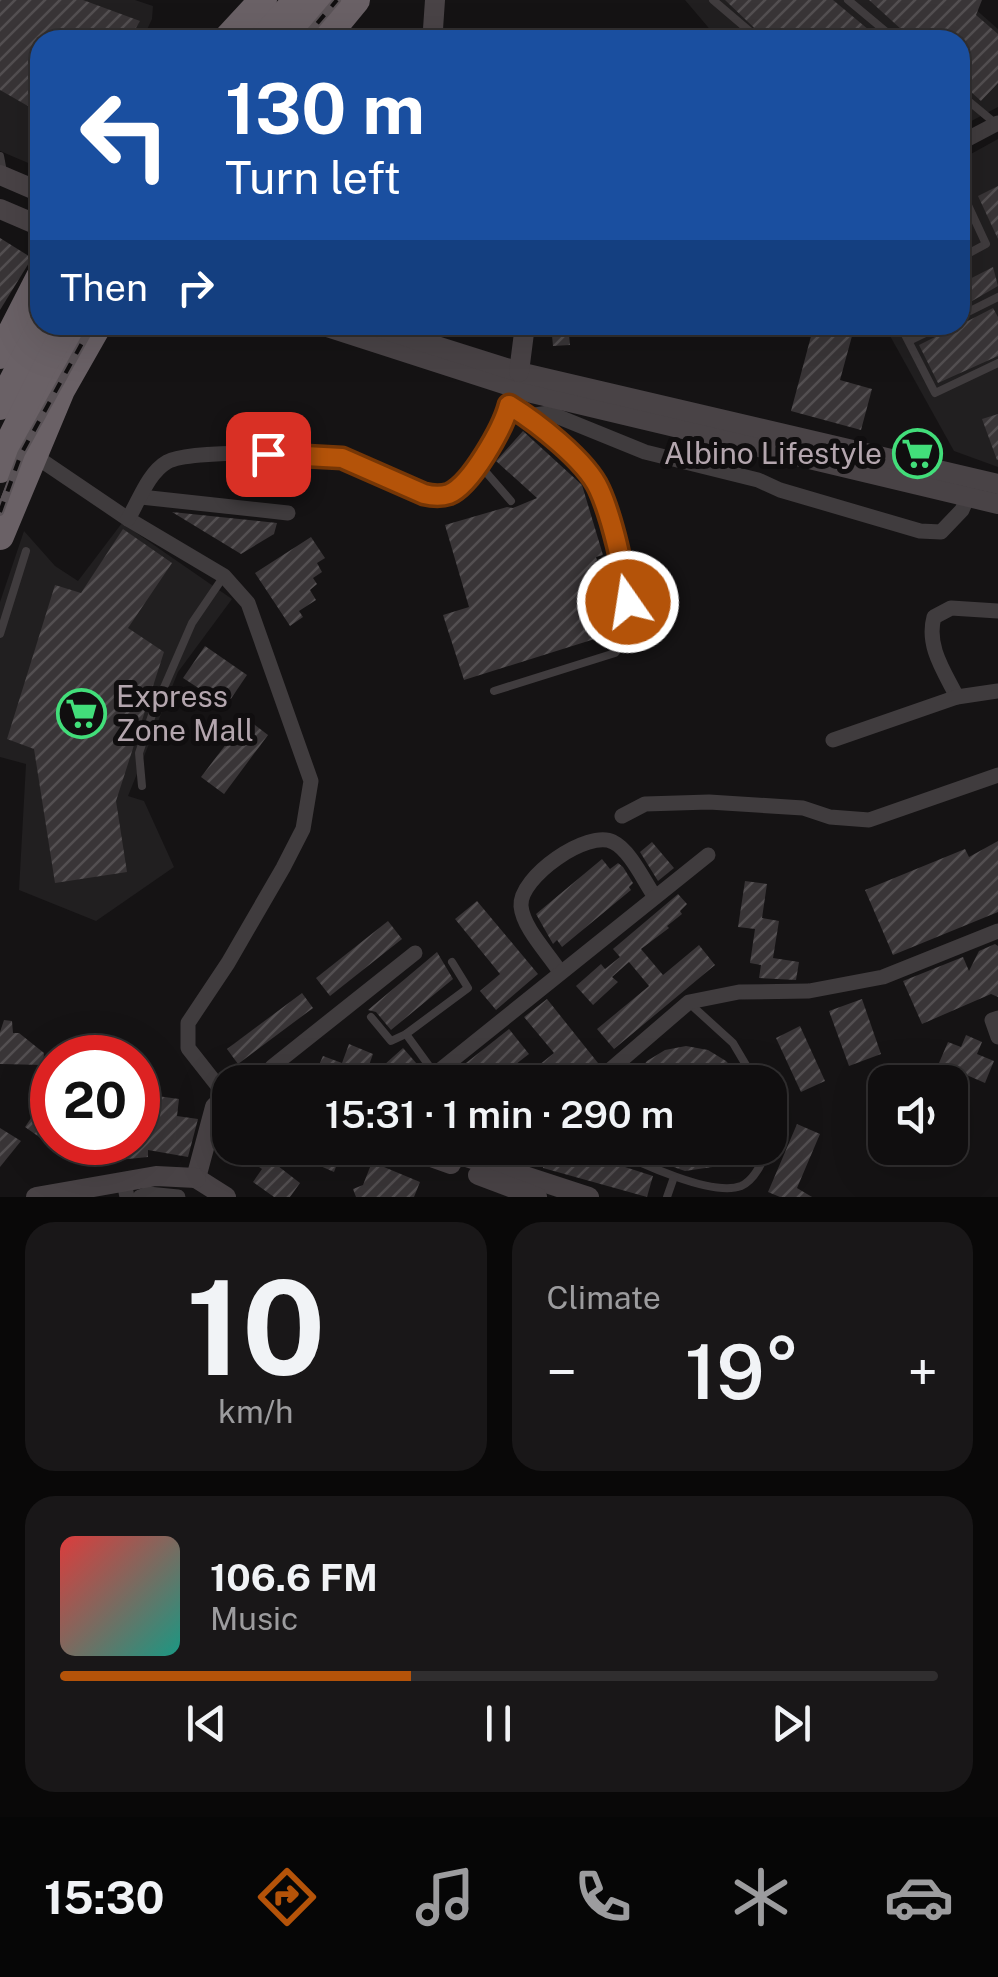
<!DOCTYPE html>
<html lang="en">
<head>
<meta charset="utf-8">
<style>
	:root { --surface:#100e0f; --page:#191718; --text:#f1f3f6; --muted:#9c9c9e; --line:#302e2f; --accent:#b45309 }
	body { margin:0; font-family:"Public Sans",sans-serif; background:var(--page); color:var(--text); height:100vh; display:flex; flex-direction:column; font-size:38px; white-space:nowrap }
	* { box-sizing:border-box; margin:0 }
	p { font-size:32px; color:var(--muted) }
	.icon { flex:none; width:55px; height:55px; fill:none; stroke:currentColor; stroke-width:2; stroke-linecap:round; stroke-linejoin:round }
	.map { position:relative; height:1197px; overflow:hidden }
	.side { display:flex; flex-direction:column; gap:25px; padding:25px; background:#090808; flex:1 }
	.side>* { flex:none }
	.guide { position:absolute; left:30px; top:30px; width:940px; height:305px; border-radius:30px; box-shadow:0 10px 40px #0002,0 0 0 2px var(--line); background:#1a4fa0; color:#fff; overflow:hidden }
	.fabs { position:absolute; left:868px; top:1065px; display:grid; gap:20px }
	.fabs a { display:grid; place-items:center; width:100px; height:100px; border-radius:20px; background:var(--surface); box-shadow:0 10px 40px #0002,0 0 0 2px var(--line); font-size:50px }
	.speed { position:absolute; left:30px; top:1035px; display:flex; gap:20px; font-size:50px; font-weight:700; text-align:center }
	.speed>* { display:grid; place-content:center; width:130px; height:130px; border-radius:50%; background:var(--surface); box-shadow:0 10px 40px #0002,0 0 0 2px var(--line); line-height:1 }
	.speed .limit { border:15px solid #d22; background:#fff; color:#111 }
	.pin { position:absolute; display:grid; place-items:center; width:85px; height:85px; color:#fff; margin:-42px; border-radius:20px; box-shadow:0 5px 15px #0006 }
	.me { position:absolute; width:110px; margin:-55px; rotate:347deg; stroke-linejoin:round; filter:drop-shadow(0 0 8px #0008) }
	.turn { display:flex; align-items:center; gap:35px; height:210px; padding:0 30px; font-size:45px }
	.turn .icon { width:130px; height:130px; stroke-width:2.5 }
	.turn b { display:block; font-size:70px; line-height:85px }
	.then { display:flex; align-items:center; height:95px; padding:0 30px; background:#0003; gap:20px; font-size:38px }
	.big { font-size:75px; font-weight:600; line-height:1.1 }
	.side .tile { flex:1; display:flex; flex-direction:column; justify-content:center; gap:15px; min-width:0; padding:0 35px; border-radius:30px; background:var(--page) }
	.side .dial { align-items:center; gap:0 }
	.dial b { font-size:130px; line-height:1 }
	.song { display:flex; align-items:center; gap:30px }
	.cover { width:120px; height:120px; border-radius:15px; background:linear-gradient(135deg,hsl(0 70% 55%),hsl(170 70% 35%)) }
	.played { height:10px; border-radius:5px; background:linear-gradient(90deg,var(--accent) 40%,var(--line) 40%) }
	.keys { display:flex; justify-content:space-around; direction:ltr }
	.heat { display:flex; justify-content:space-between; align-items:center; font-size:55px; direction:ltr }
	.side .tiles { flex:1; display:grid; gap:25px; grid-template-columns:1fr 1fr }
	.tile:last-child { grid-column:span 2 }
	.trip { position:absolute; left:212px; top:1065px; width:575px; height:100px; border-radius:30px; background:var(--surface); box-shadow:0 10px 40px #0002,0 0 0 2px var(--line); font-weight:600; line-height:100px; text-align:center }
	.dock { display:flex; height:160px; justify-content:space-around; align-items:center; background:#060606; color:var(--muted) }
	.dock .icon { width:70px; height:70px }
	.dock .on { color:var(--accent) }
	.dock b { font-size:45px; color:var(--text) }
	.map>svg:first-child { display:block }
	.built { fill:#211f20 }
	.building { fill:url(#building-hatch) }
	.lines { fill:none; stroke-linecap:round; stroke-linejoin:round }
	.lane { stroke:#403c3e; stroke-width:8 }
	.street { stroke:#403c3e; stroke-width:15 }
	.secondary { stroke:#494346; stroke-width:20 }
	.highway { stroke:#6a6166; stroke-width:28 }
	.rail-casing { stroke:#5a5357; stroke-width:8 }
	.rail { stroke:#100e0f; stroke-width:4; stroke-dasharray:11; stroke-linecap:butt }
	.route-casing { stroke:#753606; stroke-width:25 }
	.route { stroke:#b45309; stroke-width:18 }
	.labels { text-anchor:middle; stroke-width:10; stroke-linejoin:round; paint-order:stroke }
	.poi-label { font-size:30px; fill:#b4a6ae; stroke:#100e0f; text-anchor:end }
</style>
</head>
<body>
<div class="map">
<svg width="998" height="1197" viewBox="0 0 998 1197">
	<defs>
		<pattern id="building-hatch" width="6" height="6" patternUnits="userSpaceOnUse" patternTransform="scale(2.5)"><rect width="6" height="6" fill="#393537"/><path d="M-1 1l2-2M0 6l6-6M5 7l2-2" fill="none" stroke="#534f51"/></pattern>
	</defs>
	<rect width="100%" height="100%" fill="#151314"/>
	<g class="built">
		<path d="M0 0H135L153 6 152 19 142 40H40V168L0 151Z"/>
		<path d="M685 0H965L998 29V107L960 127V40H719Z"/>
		<path d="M998 139V467L954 451 884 325H960V160Z"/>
		<path d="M122 523 232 599 178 672 128 796 144 801 174 867 96 921 19 890 26 764 0 757V602L24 531 55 566 78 581Z"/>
	</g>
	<g class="building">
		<path d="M0 0H83L140 21 129 40H40V113L0 90Z"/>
		<path d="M725 0H833L881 40H767Z"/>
		<path d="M869 0H982L976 15 998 34V83L981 101 960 82V40H913Z"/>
		<path d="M998 186V239L978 196Z"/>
		<path d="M0 238 32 258 0 310Z"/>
		<path d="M993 267 998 286 960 308V284Z"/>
		<path d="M993 308 998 317V356L938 383 919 345 945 332 949 325H960Z"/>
		<path d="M551 325H568L570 345 553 346Z"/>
		<path d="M814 325H855L840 380 872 389 861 430 791 411Z"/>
		<path d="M998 414V460H997L982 419Z"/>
		<path d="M523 431 582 485 603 555 596 557 620 631 464 680 443 615 469 607 445 525 507 507 513 508 537 498 496 461Z"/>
		<path d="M172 512 277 523 274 534 241 554Z"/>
		<path d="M123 529 172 563 128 628 164 652 116 801 127 872 55 883 34 749 7 739 55 585 81 593Z"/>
		<path d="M311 537 325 558 317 563 322 572 313 578 317 584 310 590 316 600 299 611 303 617 290 626 255 573Z"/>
		<path d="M205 646 247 675 226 706 183 678Z"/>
		<path d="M246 718 268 735 224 794 201 777Z"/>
		<path d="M998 841V912L893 955 865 890 965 849 969 857Z"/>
		<path d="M652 842 674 868 658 881 640 852Z"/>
		<path d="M602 859 610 869 618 863 623 867 633 883 629 887 631 890 562 947 557 940 553 944 536 914Z"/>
		<path d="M745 881 767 884 762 918 779 921 773 958 799 962 796 980 759 978 761 965 750 963 755 929 738 927Z"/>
		<path d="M678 894 687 904 680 911 682 914 667 926 669 928 641 949 663 975 699 945 715 965 614 1049 597 1029 649 986 629 962 612 977 618 982 593 1005 576 986 601 964 605 969 620 957 613 949Z"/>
		<path d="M477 901 538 974 496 1010 480 991 500 974 455 919Z"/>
		<path d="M388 921 402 939 330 996 316 978Z"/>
		<path d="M995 944 998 946V997L991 994 922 1024 903 981 963 957 969 971 979 951Z"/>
		<path d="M437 952 453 979 391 1030 376 1012 368 1010Z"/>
		<path d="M302 993 313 1008 238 1064 227 1049Z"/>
		<path d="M547 999 598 1063 573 1082H544L534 1069 554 1053 524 1017Z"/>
		<path d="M862 999 881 1054 849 1066 829 1011Z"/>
		<path d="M4 1020 12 1021 13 1033H19L44 1053 43 1065 0 1064V1032Z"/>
		<path d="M800 1026 825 1081 801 1092 776 1038Z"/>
		<path d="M509 1029 529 1054 493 1082H442Z"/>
		<path d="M966 1035 982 1042 977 1054 994 1061 985 1083 939 1063 948 1042 961 1047Z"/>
		<path d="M349 1044 373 1054 363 1082H324L313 1078 323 1056 342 1063Z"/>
		<path d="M686 1046 708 1050 726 1061 746 1082H629L647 1061 665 1050Z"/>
		<path d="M403 1048 417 1064 396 1082 385 1072 381 1082H365Z"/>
		<path d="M52 1087V1146L25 1127Z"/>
		<path d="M150 1095 179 1099 177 1116 198 1119 188 1157 148 1150V1157L108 1161 106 1142H138V1133L144 1132Z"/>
		<path d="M797 1124 820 1134 797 1188 812 1197H780L768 1192Z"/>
		<path d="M0 1128 21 1141 0 1167Z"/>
		<path d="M232 1148H268L277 1154 273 1160 279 1164 278 1166 300 1183 290 1197H274L253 1182 262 1169Z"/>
		<path d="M320 1148H356L351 1160 340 1156 334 1172 318 1165 324 1150Z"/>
		<path d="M542 1148H566L653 1176 647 1197 543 1168 544 1159 539 1157Z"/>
		<path d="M640 1148H748L733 1164 685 1171 648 1158Z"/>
		<path d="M372 1162 420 1182 414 1197H356L353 1189 363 1185Z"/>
	</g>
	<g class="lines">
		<g class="lane">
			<path d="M713 0 760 40"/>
			<path d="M848 0 896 40"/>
			<path d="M960 94 995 123"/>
			<path d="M0 156 3 172"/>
			<path d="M960 258 986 244 960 188"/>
			<path d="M960 316 998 297"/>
			<path d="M900 325 935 393 998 363"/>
			<path d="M909 341 942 325"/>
			<path d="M478 463 511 501"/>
			<path d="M0 634 26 551"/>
			<path d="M494 691 615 653C622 644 629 637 631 626 634 607 607 499 595 483 574 453 540 424 509 405"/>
			<path d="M142 786 139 753 152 715 192 623 224 576"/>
			<path d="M689 1003 733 1043 756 1082"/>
			<path d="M371 1017 391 1041 406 1034"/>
			<path d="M435 1074 406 1034 468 988 452 962"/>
			<path d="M770 1118 774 1128 770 1140"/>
			<path d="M613 1148C638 1163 713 1197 741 1186 755 1180 763 1161 768 1148"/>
			<path d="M667 1197 674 1177"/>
		</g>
		<g class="street">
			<path d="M960 143 998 123"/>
			<path d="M528 416 549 413 645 452 758 480 780 490 920 531 941 532 962 510 969 494"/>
			<path d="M32 454 128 519 224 576 248 603 311 781 303 829 283 868 228 963 188 1023V1048L225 1095"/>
			<path d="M141 497 288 513"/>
			<path d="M128 519C139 501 148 473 167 462 189 449 318 452 345 459 373 466 399 481 424 494 472 505 503 425 513 388"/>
			<path d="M957 697C944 671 926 646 934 617L951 608 998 611"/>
			<path d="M833 740 957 697 998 691"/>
			<path d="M622 816 645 804 709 802 803 808 830 817 869 820 998 775"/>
			<path d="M560 972C548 953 523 928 521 906 519 877 588 829 613 842 630 850 644 881 655 897"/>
			<path d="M998 1018 992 1020 998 1037"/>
			<path d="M259 1082 273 1066 415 953"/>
			<path d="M425 1082 708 855"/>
			<path d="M596 1082 689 1002 739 992 809 991 883 977 998 931"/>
			<path d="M482 1169 511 1148"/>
			<path d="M124 1182 127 1197"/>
			<path d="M140 1197 148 1194 178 1197"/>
		</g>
		<g class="secondary">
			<path d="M435 0 433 29 437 40"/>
			<path d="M0 175 40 192"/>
			<path d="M0 209 40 226"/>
			<path d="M321 325 532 393 998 504"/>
			<path d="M370 325 519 372 998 484"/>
			<path d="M519 372 525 325"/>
			<path d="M406 1148 451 1164"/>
			<path d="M439 1148 589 1197"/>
			<path d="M478 1175 537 1197"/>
			<path d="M196 1178 215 1107 230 1093"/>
			<path d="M196 1178 226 1197"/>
			<path d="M36 1197 156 1176 196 1178"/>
		</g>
		<g class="highway">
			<path d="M226 40 263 0"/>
			<path d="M262 40 297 0"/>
			<path d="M293 40 328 0"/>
			<path d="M323 40 356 0"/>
			<path d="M0 355 40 277"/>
			<path d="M0 406 42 325"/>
			<path d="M0 469 11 439 68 325"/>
			<path d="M0 536 61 390 98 325"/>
		</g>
		<defs>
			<g id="rail">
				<path d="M303 40 337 0"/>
				<path d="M0 512 21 454 92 325"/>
			</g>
		</defs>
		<use href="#rail" class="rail-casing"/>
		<use href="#rail" class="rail"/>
	</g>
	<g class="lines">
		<defs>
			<path id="route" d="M268 454 342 458 424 494C432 496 440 497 449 494 471 485 503 428 509 405 535 421 586 460 599 489 612 517 624 571 628 602"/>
		</defs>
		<use href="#route" class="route-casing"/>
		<use href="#route" class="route"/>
	</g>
	<defs>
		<symbol id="supermarket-ring" viewBox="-11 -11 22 22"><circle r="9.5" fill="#100e0f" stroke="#42de7a" stroke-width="1.5"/><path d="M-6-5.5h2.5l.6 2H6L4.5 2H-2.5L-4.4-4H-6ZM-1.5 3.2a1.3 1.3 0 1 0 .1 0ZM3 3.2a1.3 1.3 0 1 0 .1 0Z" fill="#42de7a"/></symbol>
	</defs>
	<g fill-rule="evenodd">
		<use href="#supermarket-ring" x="890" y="426" width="55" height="55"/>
		<use href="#supermarket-ring" x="54" y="686" width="55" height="55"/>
	</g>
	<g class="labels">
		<g class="poi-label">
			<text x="882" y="464">Albino Lifestyle</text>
			<text x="116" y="707" text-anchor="start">Express<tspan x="116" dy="34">Zone Mall</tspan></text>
		</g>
	</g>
</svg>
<div class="fabs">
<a><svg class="icon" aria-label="sound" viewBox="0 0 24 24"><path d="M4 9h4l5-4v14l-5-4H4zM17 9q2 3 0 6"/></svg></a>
</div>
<div class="speed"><div class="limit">20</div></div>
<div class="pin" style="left:268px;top:454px;background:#d93025"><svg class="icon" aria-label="arrive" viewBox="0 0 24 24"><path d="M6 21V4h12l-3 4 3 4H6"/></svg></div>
<svg class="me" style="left:628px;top:602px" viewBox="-20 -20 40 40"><circle r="17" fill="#b45309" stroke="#fff" stroke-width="3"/><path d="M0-11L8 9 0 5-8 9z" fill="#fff"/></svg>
<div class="trip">15:31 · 1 min · 290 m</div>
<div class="guide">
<div class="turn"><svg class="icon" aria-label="left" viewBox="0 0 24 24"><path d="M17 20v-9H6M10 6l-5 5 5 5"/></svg><div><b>130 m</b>Turn left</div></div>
<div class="then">Then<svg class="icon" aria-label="right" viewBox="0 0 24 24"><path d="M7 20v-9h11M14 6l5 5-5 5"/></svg></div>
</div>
</div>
<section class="side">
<div class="tiles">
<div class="tile dial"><b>10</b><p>km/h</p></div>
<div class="tile"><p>Climate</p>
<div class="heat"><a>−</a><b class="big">19°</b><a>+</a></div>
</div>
<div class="tile">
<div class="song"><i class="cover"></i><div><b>106.6 FM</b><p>Music</p></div></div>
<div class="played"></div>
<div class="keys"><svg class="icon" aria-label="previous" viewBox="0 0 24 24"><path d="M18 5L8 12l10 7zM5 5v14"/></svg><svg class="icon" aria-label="pause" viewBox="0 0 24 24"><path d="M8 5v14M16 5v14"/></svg><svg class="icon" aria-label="next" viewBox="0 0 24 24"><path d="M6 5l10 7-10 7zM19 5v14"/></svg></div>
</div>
</div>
</section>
<nav class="dock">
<b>15:30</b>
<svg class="icon on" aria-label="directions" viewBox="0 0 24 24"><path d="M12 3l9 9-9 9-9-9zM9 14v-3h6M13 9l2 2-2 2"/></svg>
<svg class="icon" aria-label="music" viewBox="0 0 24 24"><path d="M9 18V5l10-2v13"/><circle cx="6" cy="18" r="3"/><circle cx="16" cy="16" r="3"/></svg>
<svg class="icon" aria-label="phone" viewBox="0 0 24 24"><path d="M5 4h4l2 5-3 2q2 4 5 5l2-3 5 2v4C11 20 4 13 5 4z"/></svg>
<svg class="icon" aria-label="climate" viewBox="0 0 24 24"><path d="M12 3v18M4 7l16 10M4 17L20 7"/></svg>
<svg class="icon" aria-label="car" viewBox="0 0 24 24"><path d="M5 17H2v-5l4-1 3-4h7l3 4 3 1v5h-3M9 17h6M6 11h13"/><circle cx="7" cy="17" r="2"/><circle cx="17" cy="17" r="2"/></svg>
</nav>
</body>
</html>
